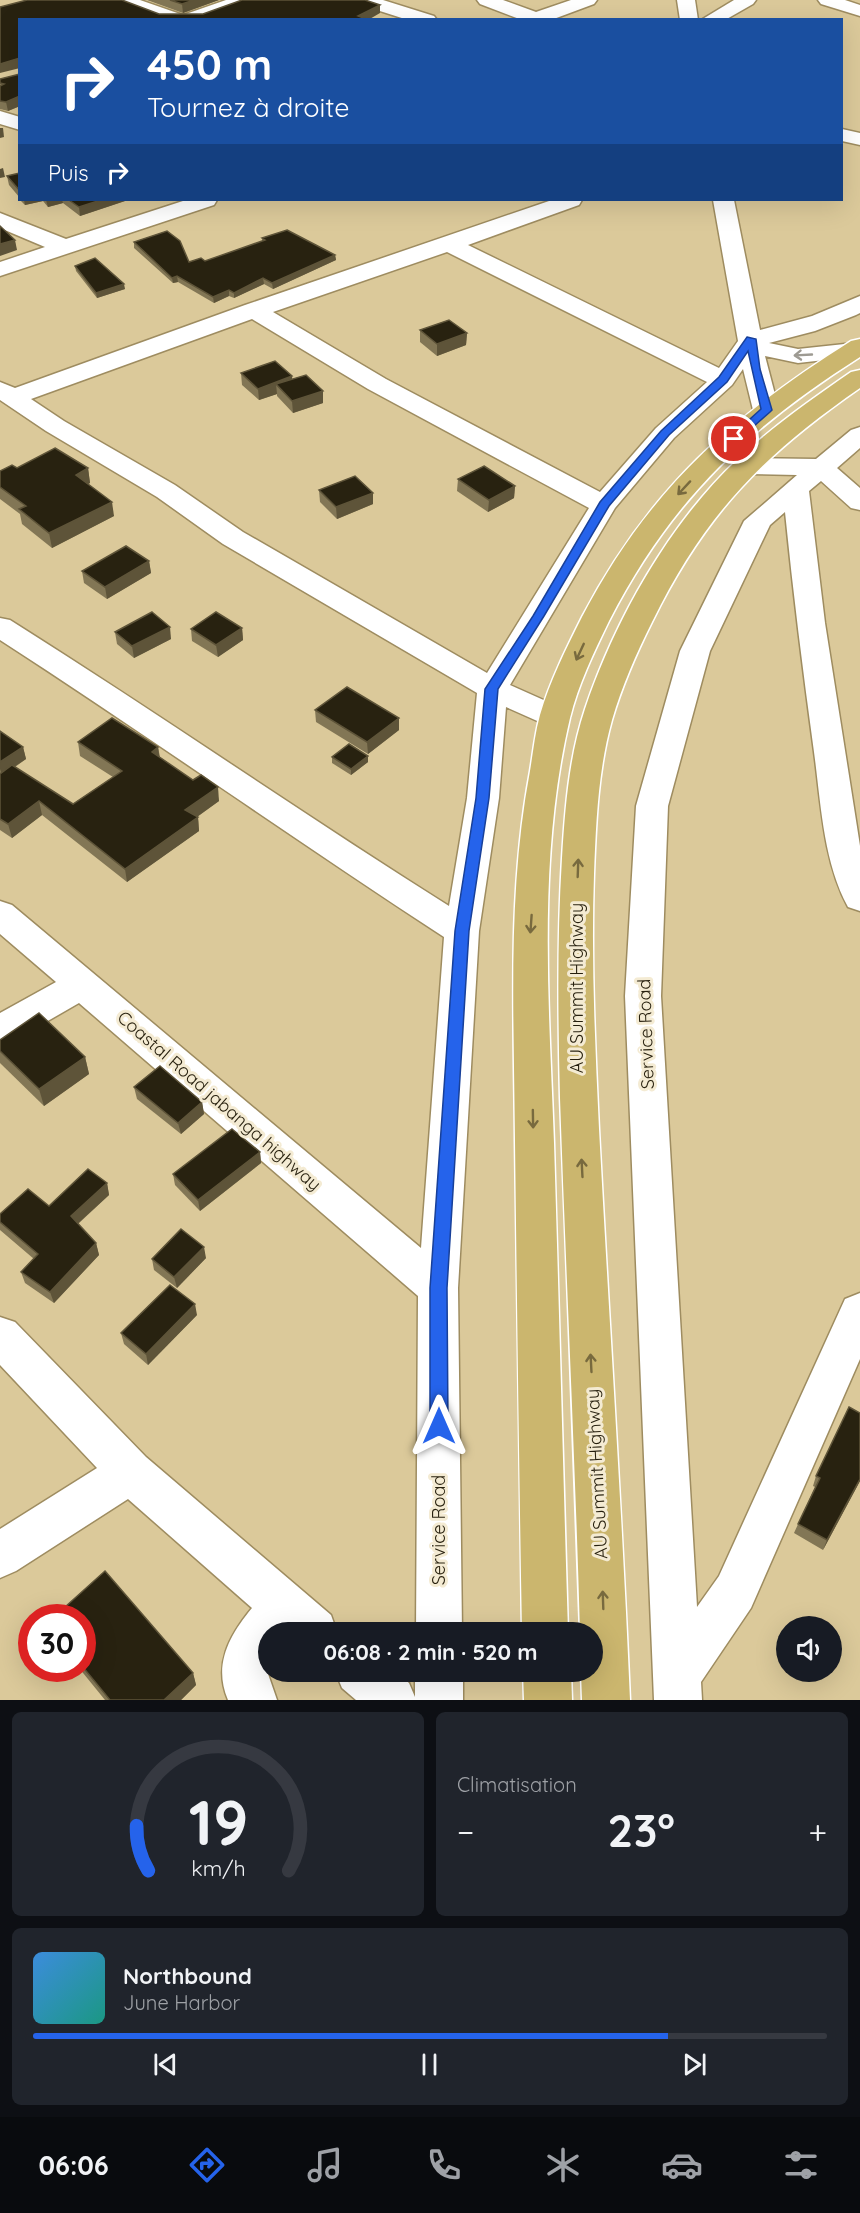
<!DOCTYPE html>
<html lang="fr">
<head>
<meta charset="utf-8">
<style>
	:root { --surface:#171b24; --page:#20242c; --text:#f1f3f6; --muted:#9ea1a6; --line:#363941; --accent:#2563eb }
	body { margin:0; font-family:Quicksand,sans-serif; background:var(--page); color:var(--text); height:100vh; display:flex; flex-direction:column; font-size:22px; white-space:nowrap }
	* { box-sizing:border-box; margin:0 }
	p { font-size:20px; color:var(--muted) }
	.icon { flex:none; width:33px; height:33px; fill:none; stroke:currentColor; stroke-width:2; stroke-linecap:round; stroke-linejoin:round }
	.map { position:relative; height:1700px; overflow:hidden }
	.drawer { display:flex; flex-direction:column; gap:12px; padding:12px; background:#0d0f14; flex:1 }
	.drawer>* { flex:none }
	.top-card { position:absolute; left:18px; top:18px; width:825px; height:183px; border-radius:0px; box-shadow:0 6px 24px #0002; background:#1a4fa0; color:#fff; overflow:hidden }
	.fabs { position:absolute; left:776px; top:1616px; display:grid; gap:12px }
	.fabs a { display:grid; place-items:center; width:66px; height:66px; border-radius:50%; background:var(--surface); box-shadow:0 6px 24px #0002; font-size:30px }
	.speed { position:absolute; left:18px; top:1604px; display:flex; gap:12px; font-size:30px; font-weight:700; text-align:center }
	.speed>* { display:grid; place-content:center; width:78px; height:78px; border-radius:50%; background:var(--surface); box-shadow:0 6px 24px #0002; line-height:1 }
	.speed .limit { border:9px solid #d22; background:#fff; color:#111 }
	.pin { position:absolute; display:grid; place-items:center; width:51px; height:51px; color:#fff; margin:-26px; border:3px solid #fff; border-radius:50%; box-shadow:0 2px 6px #0007 }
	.me { position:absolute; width:66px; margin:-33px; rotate:0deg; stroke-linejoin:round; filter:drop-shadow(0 0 4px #0008) }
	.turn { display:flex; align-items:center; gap:21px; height:126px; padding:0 30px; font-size:27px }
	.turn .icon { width:78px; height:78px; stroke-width:2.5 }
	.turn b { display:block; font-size:42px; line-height:51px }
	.then { display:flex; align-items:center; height:57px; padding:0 30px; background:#0003; gap:12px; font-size:22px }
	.big { font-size:45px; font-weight:800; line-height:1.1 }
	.drawer .card { flex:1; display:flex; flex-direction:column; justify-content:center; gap:9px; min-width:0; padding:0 21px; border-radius:9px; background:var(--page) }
	.drawer .dial { align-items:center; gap:0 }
	.dial svg { height:156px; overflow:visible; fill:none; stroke:var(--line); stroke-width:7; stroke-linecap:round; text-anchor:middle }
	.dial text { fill:var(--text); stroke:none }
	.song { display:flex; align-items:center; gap:18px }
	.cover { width:72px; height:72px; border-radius:9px; background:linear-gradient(135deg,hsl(210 70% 55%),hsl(170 70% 35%)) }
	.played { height:6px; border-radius:3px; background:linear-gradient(90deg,var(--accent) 80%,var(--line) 80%) }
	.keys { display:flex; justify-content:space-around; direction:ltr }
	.heat { display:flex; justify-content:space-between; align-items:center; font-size:33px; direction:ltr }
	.drawer .tiles { flex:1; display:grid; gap:12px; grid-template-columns:1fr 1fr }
	.card:last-child { grid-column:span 2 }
	.trip { position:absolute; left:258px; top:1622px; width:345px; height:60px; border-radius:30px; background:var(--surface); box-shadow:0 6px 24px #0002; font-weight:800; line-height:60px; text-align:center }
	.menu { display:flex; height:96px; justify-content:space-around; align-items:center; background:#090b0e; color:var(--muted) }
	.menu .icon { width:42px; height:42px }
	.menu .current { color:var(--accent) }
	.menu b { font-size:27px; color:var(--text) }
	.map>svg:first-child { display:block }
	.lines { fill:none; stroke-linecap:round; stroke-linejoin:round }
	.minor-casing { stroke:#9e8c60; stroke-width:3 }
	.major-casing { stroke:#fff; stroke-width:3 }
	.minor { fill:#fff; fill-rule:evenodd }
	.major { fill:#cbb66e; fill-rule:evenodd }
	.wall { fill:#827655 }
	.shaded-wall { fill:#5e5439 }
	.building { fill:#282210; stroke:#5e5439; stroke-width:1.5 }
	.oneway { stroke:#9d9a92 }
	.oneway2 { stroke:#786a3e }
	.route { fill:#2563eb; stroke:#184099; stroke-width:1.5 }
	.labels { text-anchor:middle; stroke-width:6; stroke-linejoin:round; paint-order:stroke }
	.street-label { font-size:18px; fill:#261f0d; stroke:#f4ebd3 }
</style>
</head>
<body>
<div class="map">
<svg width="860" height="1700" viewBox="0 0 860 1700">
	<rect width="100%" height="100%" fill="#dbc99a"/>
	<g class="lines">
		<defs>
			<g id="minor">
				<path d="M114 0H140L183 15 226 0H252L249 4 204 20H161L117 4Z"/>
				<path d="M355 0H383L434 16 437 20H408L358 4Z"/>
				<path d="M477 0H503L536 12 571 0H597L594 4 551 20H522L480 4Z"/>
				<path d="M677 0H695L698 20H680Z"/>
				<path d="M734 0H756L753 4 725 20H701Z"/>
				<path d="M818 0H845L860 5V16L821 4Z"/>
				<path d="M0 111 20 117V130L0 124Z"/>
				<path d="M842 129 860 133V145L842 141Z"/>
				<path d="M186 200H217L214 205 0 276V262L45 247 0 228V213L66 239Z"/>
				<path d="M552 200H582L579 205 468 245 719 368 738 341 713 200H734L760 330 812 316 860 296V313L856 315 815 331 769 343 798 349 854 343 860 344V356L798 363 765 356 779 410 775 415 766 418 757 415 753 410 743 369 732 385 674 438 615 508 510 685 566 710 570 717 566 724 555 727 544 724 506 707 499 798 479 931 458 1288 462 1632H416L418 1296 79 1003 13 1041 0 1046V1013L56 982 0 934V901L12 905 421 1248 444 937C295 840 150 737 0 640V618L10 620C158 713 301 813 449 906L467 798 477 693 223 544 157 497 46 431 0 400V382L15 388 245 305ZM447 252 707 382 656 428 600 492 386 379 273 312ZM252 319 368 389 589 508 487 673 243 532 175 485 64 421 31 399Z"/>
				<path d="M860 427V448L837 468 860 488V510L851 508 821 481 809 491 825 623 860 846V911L848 907C823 861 821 803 814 752 803 672 793 592 785 512L770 525 710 651 668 806 661 996 697 1607 719 1576 845 1299 860 1293V1359L751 1608 701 1682 702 1700H654L625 996 636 806 680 651 744 521 797 475 746 474 737 472 733 466 737 460 746 458 816 459 851 430Z"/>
				<path d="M0 1317 15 1322 146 1457 331 1615 337 1632H268V1674L277 1700H228C213 1665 229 1636 252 1608L128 1499 16 1571 0 1578V1529L97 1468 0 1365Z"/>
				<path d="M335 1671H395L409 1683 415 1697V1671H463V1700H356L342 1688Z"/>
			</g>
			<g id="major">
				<path d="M860 339V357C747 429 671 500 609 621 594 652 578 685 570 718 537 857 549 1002 554 1143 559 1306 563 1469 568 1632H522C519 1468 517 1304 515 1141 514 1017 507 893 530 771 533 753 535 733 540 715 550 681 566 649 582 617 649 489 731 417 851 341Z"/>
				<path d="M860 370V388C762 456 705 514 652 622 636 654 622 686 612 720 598 770 596 823 594 874 591 959 595 1044 599 1129 609 1319 622 1509 630 1700H582L581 1671H592V1632H580C575 1454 566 1276 560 1098 558 1018 557 938 562 858 565 808 569 757 585 709 615 620 669 524 737 460 772 427 812 399 851 372Z"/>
				<path d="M523 1671H571L572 1700H524Z"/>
			</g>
		</defs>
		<use href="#minor" class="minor-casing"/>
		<use href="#major" class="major-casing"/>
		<use href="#minor" class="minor"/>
		<use href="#major" class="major"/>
	</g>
	<g class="wall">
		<path d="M147 0H219L183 13Z"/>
		<path d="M20 74V106L8 111 0 109V79Z"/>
		<path d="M20 173V198L9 185 7 176Z"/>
		<path d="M20 200H128L80 216 63 203 48 207 43 201 25 205Z"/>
		<path d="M262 238 335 255 336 260 273 289 264 284 234 298 229 296 214 303 178 282 173 283 134 248V242L189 262 205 261 262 241Z"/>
		<path d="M75 266 125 289 97 298 76 271Z"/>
		<path d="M420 330 467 333 466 345 437 356 420 342Z"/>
		<path d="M241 373 292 379 323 403 293 413 277 396V394L259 400 242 385Z"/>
		<path d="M17 468H88L90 483 88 484 114 516 52 548 22 524 20 514 0 499V471Z"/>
		<path d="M458 479 515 486 514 498 488 512 457 491Z"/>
		<path d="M319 490 373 504 337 519 320 502Z"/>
		<path d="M149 561 151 573 107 599 84 583 82 571Z"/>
		<path d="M242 628 243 640 218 657 192 641 191 629Z"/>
		<path d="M115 632 171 639 134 658 117 644Z"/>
		<path d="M315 710 399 730 368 754 316 722Z"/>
		<path d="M0 731 23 747 26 759 15 767 73 804 113 777 80 756 78 742 158 747 160 757 219 801 197 817H198L199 831 127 882 42 815 12 838 0 830Z"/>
		<path d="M368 756V762L351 775 332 763V757Z"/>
		<path d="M0 1040 85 1057 89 1074 44 1106 0 1063Z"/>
		<path d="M134 1087 202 1102 204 1114 181 1134 137 1099Z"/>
		<path d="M260 1152 261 1163 200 1211 175 1185 173 1174Z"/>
		<path d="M107 1183 109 1195 78 1224 96 1243 99 1255 54 1303 25 1283 21 1272 34 1259 0 1230V1214L49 1206Z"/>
		<path d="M206 1258 177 1288 154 1270 152 1259Z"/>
		<path d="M197 1315 148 1365 124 1344 121 1333Z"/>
		<path d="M816 1476 860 1481 823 1550 794 1533 815 1487 813 1486Z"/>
		<path d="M82 1617 193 1673 196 1685 181 1700H105L79 1668H82Z"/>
	</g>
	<g class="shaded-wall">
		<path d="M194 0H219L183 13 182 4Z"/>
		<path d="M380 5V13L368 20 358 16Z"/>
		<path d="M20 58V68L0 73V64Z"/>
		<path d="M20 96V106L8 111 6 102Z"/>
		<path d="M0 128H3L4 137 0 138Z"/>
		<path d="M3 168 5 177 0 178V169Z"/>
		<path d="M24 200H43V201L25 205Z"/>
		<path d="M46 200H62L63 203 48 207Z"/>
		<path d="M101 200H128L80 216 79 207Z"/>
		<path d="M15 240 17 250 0 256V244Z"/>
		<path d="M335 255 336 260 273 289 272 283Z"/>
		<path d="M177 276 178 282 173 283 172 278Z"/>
		<path d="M263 278 264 284 234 298V293Z"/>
		<path d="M124 284 125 289 97 298 96 293Z"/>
		<path d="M229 290V296L214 303 213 297Z"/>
		<path d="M467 333 466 345 437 356V344Z"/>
		<path d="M292 376 293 388 276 384 277 394 259 400 258 389Z"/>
		<path d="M323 391V403L293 413 292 401Z"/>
		<path d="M88 468 90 483 78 489 76 475Z"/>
		<path d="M515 486 514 498 488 512 489 500Z"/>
		<path d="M373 493V504L337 519 336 507Z"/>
		<path d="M112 502 114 516 52 548 49 533Z"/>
		<path d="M149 561 151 573 107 599 105 587Z"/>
		<path d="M170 627 171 639 134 658 132 646Z"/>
		<path d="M242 628 243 640 218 657 216 645Z"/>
		<path d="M399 718V730L368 754 367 742Z"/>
		<path d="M23 747 26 759 2 775 0 769V762Z"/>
		<path d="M158 747 160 761 152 752Z"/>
		<path d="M368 756V762L351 775V769Z"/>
		<path d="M218 787 219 801 187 824 185 810Z"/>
		<path d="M39 801 42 815 12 838 8 824Z"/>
		<path d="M198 817 199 831 127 882 125 869Z"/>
		<path d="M85 1057 89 1074 44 1106 39 1089Z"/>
		<path d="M202 1102 204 1114 181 1134 178 1123Z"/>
		<path d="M260 1152 261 1163 200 1211 198 1200Z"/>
		<path d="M107 1183 109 1195 74 1227 71 1216Z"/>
		<path d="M96 1243 99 1255 54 1303 50 1292Z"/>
		<path d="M204 1247 206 1258 177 1288 174 1277Z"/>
		<path d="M195 1304 197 1315 148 1365 146 1354Z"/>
		<path d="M860 1479V1481L823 1550 827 1540Z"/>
		<path d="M193 1673 196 1685 181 1700H164Z"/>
	</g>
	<g class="building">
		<path d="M27 0H122L159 14H203L242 0H365L380 5 358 16 369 20H20V58L0 64V7Z"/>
		<path d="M170 0H194L182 4Z"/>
		<path d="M20 74V96L6 102 0 101V86L4 84 0 83V79Z"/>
		<path d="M20 173V191L7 176Z"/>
		<path d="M69 200H101L79 207Z"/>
		<path d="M0 226 15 240 0 244Z"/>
		<path d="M287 230 335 255 272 283 263 278 234 293 229 290 213 297 177 276 172 278 134 242 167 231 180 241 189 262 201 258 205 261 265 240 262 238Z"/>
		<path d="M95 258 124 284 96 293 75 266Z"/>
		<path d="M449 320 467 333 437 344 420 330Z"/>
		<path d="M275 361 292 376 258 389 241 373Z"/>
		<path d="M306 375 323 391 292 401 276 384Z"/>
		<path d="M55 448 88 468 76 475 112 502 49 533 19 509 26 506 0 487V471L12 465 17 468Z"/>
		<path d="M484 466 515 486 489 500 458 479Z"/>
		<path d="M355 476 373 493 336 507 319 490Z"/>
		<path d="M126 546 149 561 105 587 82 571Z"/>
		<path d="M152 612 170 627 132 646 115 632Z"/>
		<path d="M216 612 242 628 216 645 191 629Z"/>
		<path d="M347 687 399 718 367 742 315 710Z"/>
		<path d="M112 718 158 747 152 752 193 780 201 775 218 787 185 810 198 817 125 869 39 801 8 824 0 819V774L12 765 73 804 122 771 78 742Z"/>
		<path d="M0 731 23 747 0 762Z"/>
		<path d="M349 744 368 756 351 769 332 757Z"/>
		<path d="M39 1013 85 1057 39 1089 0 1051V1040Z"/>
		<path d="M160 1066 202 1102 178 1123 134 1087Z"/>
		<path d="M232 1129 260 1152 198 1200 173 1174Z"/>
		<path d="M88 1169 107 1183 71 1216 96 1243 50 1292 21 1272 38 1254 0 1222V1214L28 1189 49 1206Z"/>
		<path d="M181 1229 204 1247 174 1277 152 1259Z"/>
		<path d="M170 1285 195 1304 146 1354 121 1333Z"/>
		<path d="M849 1407 860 1413V1479L827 1540 798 1524 820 1478 816 1476Z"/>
		<path d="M105 1571 193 1673 164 1700H110L82 1666V1617H54Z"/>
	</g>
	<defs><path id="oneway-shaft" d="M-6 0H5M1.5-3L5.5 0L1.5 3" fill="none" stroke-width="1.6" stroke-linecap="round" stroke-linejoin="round" transform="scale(1.5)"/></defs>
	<use class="oneway" href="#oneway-shaft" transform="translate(803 355) rotate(177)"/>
	<g class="oneway2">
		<use href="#oneway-shaft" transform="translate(684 488) rotate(133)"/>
		<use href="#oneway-shaft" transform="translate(580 652) rotate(115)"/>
		<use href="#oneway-shaft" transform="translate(578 868) rotate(-88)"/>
		<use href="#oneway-shaft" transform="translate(531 924) rotate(94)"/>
		<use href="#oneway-shaft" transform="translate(533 1119) rotate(89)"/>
		<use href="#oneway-shaft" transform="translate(582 1168) rotate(-93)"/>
		<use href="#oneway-shaft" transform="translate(591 1363) rotate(-93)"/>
		<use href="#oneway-shaft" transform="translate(603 1600) rotate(-92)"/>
	</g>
	<path class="route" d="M747 337 756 339 760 369 772 410 770 412 737 441H730L728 439 761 409 748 351 727 382 669 435 609 506 544 616 498 689 489 798 469 931 447 1288 448 1426 445 1432 439 1434 432 1432 430 1426V1288L455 931 476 798 485 689 533 616 600 502 661 431 719 377Z"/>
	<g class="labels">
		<g class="street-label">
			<text transform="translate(577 988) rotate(-90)" y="6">AU Summit Highway</text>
			<text transform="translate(646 1034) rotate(-92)" y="6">Service Road</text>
			<text transform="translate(219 1101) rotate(41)" y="6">Coastal Road jabanga highway</text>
			<text transform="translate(597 1474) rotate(-93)" y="6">AU Summit Highway</text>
			<text transform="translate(439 1530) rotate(-90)" y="6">Service Road</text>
		</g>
	</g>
</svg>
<div class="fabs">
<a><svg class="icon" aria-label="sound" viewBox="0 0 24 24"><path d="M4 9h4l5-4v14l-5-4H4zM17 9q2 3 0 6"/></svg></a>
</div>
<div class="speed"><div class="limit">30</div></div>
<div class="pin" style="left:734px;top:439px;background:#d93025"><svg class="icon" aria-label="arrive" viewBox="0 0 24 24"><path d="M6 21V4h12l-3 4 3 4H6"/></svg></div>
<svg class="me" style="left:439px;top:1426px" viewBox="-20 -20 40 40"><path d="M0-17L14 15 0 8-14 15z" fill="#2563eb" stroke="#fff" stroke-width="4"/></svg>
<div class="trip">06:08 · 2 min · 520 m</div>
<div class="top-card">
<div class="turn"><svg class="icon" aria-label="right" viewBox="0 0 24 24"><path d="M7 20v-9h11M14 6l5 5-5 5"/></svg><div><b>450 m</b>Tournez à droite</div></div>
<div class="then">Puis<svg class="icon" aria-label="right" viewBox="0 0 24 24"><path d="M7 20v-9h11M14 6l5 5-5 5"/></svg></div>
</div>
</div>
<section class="drawer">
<div class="tiles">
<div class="card dial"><svg viewBox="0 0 100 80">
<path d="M14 69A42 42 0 1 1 86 69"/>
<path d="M14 69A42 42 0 0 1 8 46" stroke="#2563eb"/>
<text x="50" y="56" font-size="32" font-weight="700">19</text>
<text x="50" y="72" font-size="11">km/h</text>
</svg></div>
<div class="card"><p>Climatisation</p>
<div class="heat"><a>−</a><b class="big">23°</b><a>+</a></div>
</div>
<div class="card">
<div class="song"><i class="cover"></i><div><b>Northbound</b><p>June Harbor</p></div></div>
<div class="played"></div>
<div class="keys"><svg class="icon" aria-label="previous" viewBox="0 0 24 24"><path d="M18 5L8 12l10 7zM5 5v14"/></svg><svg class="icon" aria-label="pause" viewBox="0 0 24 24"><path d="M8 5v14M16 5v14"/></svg><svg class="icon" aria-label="next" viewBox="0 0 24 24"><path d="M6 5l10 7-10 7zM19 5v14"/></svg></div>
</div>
</div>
</section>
<nav class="menu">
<b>06:06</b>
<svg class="icon current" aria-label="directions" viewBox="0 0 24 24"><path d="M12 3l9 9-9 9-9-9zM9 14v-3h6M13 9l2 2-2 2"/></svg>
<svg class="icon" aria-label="music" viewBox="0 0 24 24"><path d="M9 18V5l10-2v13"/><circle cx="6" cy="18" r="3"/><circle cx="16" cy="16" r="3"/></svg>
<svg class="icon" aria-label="phone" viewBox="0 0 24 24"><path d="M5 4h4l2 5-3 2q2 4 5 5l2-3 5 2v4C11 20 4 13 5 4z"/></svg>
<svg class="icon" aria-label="climate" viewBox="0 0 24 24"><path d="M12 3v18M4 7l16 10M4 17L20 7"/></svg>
<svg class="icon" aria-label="car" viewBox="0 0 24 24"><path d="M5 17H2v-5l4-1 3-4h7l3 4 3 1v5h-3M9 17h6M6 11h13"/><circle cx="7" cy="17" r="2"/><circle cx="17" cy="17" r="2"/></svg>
<svg class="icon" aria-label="filters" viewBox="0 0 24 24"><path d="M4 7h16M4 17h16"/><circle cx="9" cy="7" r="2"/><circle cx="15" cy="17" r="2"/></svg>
</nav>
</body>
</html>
